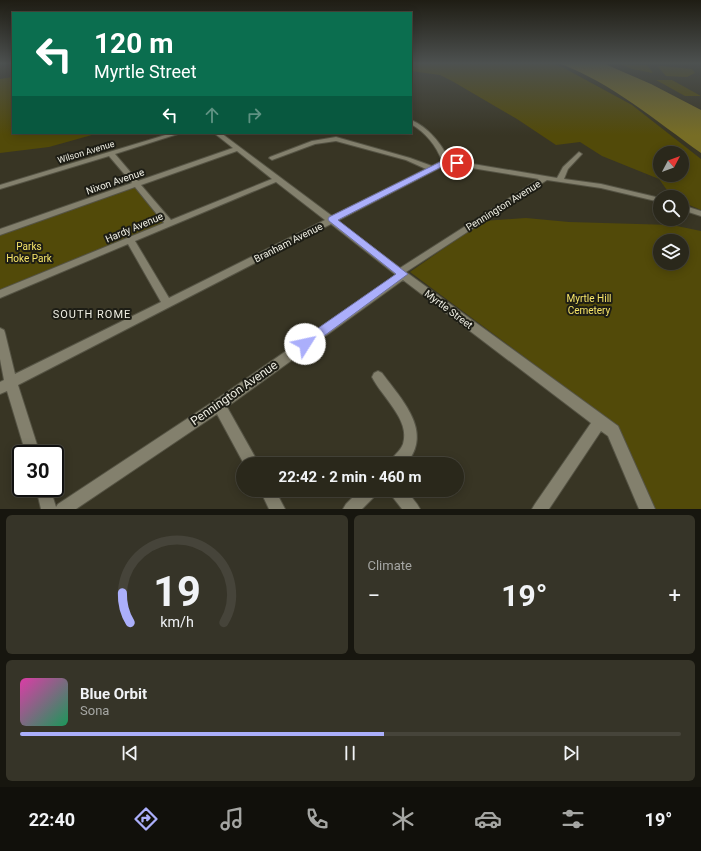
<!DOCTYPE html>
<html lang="en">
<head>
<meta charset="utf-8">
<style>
	:root { --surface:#2a281b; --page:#363428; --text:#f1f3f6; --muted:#a5a6a3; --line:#46443a; --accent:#abaffb }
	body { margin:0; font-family:Roboto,sans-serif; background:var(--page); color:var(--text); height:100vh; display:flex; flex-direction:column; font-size:15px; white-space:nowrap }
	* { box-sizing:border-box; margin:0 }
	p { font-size:13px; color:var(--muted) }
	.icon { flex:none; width:22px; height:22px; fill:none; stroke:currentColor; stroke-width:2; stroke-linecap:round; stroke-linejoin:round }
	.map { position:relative; height:509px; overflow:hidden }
	.details { display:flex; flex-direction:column; gap:6px; padding:6px; background:#17160f; flex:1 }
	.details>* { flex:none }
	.banner { position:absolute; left:12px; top:12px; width:400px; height:122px; border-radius:0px; box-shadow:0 2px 10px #0003,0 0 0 1px var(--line); background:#0b6e4f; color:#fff; overflow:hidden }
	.needle { width:26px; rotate:49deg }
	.tools { position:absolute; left:653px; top:146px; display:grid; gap:8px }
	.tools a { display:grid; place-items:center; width:36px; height:36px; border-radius:50%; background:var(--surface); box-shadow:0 2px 10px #0003,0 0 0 1px var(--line); font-size:20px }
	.speed { position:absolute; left:12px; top:445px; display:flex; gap:8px; font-size:20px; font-weight:700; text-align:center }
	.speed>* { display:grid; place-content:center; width:52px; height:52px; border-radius:50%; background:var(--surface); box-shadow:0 2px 10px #0003,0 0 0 1px var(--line); line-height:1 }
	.speed .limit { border:2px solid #111; border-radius:6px; background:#fff; color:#111 }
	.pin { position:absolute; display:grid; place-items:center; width:34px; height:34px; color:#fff; margin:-17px; border:2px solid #fff; border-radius:50%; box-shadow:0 1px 4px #0007 }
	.me { position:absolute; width:44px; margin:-22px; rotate:55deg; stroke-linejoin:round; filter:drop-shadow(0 0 3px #0008) }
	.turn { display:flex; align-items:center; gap:14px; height:84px; padding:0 16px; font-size:18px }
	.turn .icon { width:52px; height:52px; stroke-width:2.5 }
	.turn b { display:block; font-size:28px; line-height:34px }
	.lanes { display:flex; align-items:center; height:38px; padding:0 16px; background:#0003; justify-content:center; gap:20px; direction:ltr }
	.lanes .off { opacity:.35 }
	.big { font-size:30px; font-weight:700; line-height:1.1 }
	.details .tile { flex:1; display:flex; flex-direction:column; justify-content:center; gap:6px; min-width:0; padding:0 14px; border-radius:6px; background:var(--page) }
	.details .dial { align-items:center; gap:0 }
	.dial svg { height:104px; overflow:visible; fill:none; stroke:var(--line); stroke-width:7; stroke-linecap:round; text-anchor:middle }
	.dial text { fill:var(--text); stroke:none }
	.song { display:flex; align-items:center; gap:12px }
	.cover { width:48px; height:48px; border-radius:6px; background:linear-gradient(135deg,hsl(320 70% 55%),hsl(150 70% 35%)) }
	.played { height:4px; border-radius:2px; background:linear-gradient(90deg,var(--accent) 55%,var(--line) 55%) }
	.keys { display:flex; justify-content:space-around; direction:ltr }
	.heat { display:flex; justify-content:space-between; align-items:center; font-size:22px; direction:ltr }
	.details .tiles { flex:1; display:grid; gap:6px; grid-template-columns:1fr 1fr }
	.tile:last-child { grid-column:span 2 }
	.trip { position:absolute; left:236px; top:457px; width:228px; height:40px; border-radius:20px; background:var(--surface); box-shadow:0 2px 10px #0003,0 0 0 1px var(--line); font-weight:700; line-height:40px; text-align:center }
	.menu { display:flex; height:64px; justify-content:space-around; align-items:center; background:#11100b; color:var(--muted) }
	.menu .icon { width:28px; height:28px }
	.menu .selected { color:var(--accent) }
	.menu b { font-size:18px; color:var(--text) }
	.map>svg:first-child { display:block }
	.green { fill:#524a09; fill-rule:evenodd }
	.water { fill:#776d25 }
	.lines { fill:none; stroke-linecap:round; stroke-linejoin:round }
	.minor-casing { stroke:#555344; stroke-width:2 }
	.minor { fill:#83806d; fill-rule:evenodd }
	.route { fill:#abaffb; stroke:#6f72a3 }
	.labels { text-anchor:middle; stroke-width:4; stroke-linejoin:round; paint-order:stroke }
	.far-street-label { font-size:9px; fill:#efeee3; stroke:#1d1d15 }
	.street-label { font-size:10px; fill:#efeee3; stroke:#1d1d15 }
	.park-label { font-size:10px; fill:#f6e468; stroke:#1d1d15 }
	.neighbourhood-label { font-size:11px; letter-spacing:1px; fill:#efeee3; stroke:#1d1d15 }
	.near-street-label { font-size:12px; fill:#efeee3; stroke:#1d1d15 }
</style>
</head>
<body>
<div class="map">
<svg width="701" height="509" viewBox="0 0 701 509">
	<rect width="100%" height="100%" fill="#383524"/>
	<g class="green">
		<path d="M411 64H554L564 68 632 105 701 159V210L682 202V197H672L659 179 602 156 580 142 556 145 517 119 452 81 440 75 411 71ZM660 153H682V175H660Z"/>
		<path d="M620 64 647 65 653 73 632 69Z"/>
		<path d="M661 66 692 69 695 73 687 77 666 76 658 67Z"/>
		<path d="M13 77V133H99L49 147 0 153V79Z"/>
		<path d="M656 80H672L701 96H685Z"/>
		<path d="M137 184 170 224 0 294V232Z"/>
		<path d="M526 218 569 222 672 225 701 231V509H655L616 425 410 272 483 221ZM660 241H682V263H660Z"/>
	</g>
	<path class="water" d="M561 64H605L651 84 701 110V153C656 121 613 84 561 64Z"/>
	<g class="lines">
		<defs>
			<g id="minor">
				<path d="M411 120C428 127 442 144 449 160L557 178 563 167 579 152 582 154 568 169 564 179 601 184 660 198V202L601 188 547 180 406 272 618 426 655 509H639L608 436 601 431 549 509H532L535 504 591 423 403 280 227 407 259 464H244L217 414 76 509H41L36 488H50L56 507 58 504 214 401 396 275 331 224 18 385 40 454H26L7 391 0 394V382L4 380 0 359V328L4 330 5 333 15 374 161 302 128 244 0 298V290L164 223 135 187 0 235V229L132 183 109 156 0 189V185L172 133H181L115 154 138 181 233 148 214 133H221L332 216 426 169 406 160 336 141 315 144 272 160 269 158 270 157 312 141 336 137 410 158 432 166 442 161C436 145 426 133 411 124ZM237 151 272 179 171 220 141 185ZM447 164 539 179 400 268 337 221ZM276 182 325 220 169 298 135 241Z"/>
				<path d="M682 205 701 211V216L682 210Z"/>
				<path d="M378 371 382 373C402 400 434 432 406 464H389C392 456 400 452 403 444 411 420 381 396 372 377L374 373Z"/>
				<path d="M260 490H275L285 509H269Z"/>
				<path d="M360 490H378L376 495 362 509H343L346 504Z"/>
				<path d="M389 490H406L417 504 420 509H402L391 495Z"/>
			</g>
		</defs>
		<use href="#minor" class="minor-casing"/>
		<use href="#minor" class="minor"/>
	</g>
	<linearGradient id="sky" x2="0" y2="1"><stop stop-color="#1f1d14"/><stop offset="0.47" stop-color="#4d5150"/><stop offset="1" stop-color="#4d5150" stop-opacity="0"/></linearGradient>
	<rect width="701" height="135" fill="url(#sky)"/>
	<path class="route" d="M446 159 460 163 457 165 447 164 338 220 408 274 309 347 305 349 301 347 299 344 301 340 396 274 329 221 328 219 329 217Z"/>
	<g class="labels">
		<g class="far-street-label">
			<text transform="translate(86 152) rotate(-17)" y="3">Wilson Avenue</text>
		</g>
		<g class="street-label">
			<text transform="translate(115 181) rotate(-19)" y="4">Nixon Avenue</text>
			<text transform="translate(503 205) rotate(-32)" y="4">Pennington Avenue</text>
			<text transform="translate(134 227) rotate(-23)" y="4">Hardy Avenue</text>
			<text transform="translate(288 242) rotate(-27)" y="4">Branham Avenue</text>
			<text transform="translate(449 309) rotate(37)" y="4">Myrtle Street</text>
		</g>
		<g class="park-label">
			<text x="29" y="250">Parks<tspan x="29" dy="12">Hoke Park</tspan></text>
			<text x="589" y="302">Myrtle Hill<tspan x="589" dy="12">Cemetery</tspan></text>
		</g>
		<g class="neighbourhood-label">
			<text x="92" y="318">SOUTH ROME</text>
		</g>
		<g class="near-street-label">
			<text transform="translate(234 393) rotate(-35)" y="4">Pennington Avenue</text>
		</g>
	</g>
</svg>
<div class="tools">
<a><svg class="needle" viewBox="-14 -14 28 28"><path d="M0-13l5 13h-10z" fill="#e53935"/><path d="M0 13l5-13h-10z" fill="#a5a6a3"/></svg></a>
<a><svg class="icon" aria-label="search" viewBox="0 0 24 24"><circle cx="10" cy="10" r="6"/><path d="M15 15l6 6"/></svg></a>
<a><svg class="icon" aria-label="layers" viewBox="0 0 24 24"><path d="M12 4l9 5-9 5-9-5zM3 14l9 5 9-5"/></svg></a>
</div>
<div class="speed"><div class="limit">30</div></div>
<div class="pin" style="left:457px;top:163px;background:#d93025"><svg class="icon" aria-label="arrive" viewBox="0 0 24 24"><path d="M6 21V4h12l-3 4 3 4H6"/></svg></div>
<svg class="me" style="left:305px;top:344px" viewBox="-20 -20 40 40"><circle r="19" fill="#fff"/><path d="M0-13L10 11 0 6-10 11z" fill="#abaffb"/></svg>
<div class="trip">22:42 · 2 min · 460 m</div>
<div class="banner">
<div class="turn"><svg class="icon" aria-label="left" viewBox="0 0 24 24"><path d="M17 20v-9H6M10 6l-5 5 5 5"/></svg><div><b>120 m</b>Myrtle Street</div></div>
<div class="lanes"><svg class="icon" aria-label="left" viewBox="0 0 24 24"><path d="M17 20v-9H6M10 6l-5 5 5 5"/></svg><svg class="icon off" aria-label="ahead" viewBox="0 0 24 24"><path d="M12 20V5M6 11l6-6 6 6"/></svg><svg class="icon off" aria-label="right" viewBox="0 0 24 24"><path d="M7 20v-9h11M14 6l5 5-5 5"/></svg></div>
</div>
</div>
<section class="details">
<div class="tiles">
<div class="tile dial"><svg viewBox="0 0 100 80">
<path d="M14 69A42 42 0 1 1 86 69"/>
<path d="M14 69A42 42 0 0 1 8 46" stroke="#abaffb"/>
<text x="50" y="56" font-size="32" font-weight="700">19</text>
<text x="50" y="72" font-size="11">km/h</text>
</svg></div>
<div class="tile"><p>Climate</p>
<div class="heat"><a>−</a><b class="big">19°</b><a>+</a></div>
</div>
<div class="tile">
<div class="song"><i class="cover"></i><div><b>Blue Orbit</b><p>Sona</p></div></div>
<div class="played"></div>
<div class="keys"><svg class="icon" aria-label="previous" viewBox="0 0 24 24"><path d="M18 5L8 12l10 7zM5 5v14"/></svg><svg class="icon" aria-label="pause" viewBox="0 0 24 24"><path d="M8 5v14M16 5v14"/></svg><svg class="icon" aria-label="next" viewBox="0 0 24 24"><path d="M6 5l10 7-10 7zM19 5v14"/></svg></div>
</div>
</div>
</section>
<nav class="menu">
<b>22:40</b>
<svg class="icon selected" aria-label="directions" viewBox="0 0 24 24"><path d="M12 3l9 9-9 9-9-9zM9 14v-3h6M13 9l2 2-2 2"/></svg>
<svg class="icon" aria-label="music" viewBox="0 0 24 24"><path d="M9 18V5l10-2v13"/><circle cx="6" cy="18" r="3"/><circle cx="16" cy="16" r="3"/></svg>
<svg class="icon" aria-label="phone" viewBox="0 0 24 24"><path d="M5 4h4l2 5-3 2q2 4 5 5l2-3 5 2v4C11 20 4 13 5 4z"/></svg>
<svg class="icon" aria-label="climate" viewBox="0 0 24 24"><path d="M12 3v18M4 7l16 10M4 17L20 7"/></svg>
<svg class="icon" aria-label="car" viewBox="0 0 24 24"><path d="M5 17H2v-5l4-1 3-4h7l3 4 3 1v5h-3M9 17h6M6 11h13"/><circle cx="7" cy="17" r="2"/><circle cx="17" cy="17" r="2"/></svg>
<svg class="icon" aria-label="filters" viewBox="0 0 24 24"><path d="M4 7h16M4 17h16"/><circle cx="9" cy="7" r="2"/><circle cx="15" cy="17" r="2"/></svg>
<b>19°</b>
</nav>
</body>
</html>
